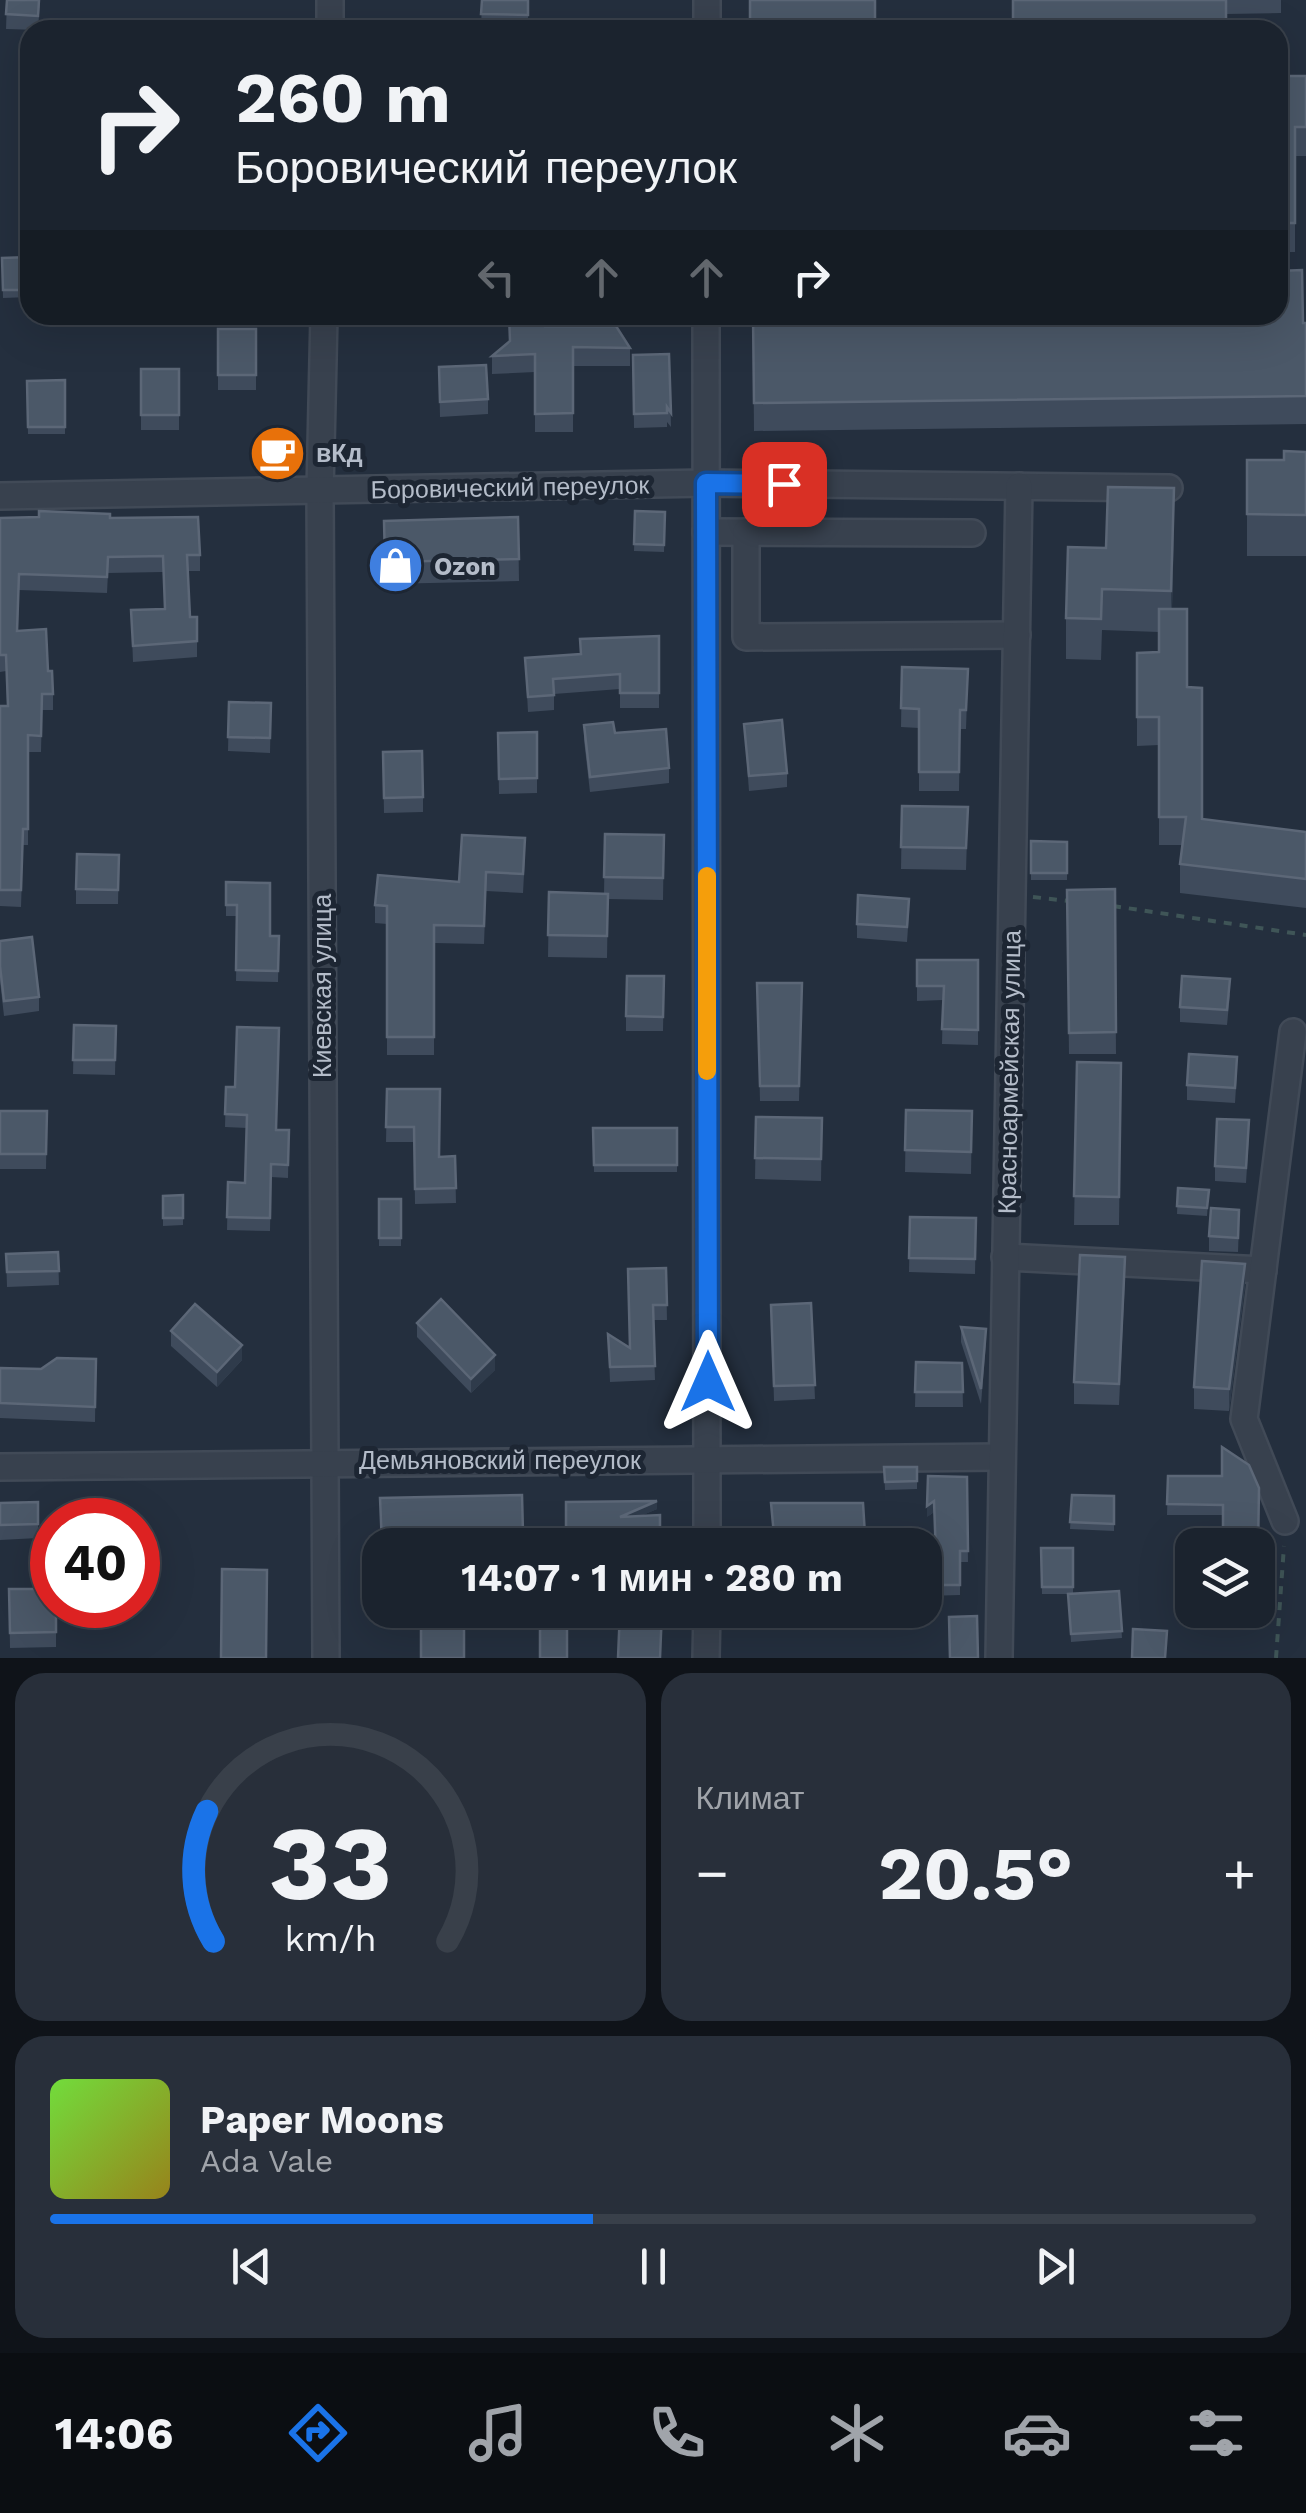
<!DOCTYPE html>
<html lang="ru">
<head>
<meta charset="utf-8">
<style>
	:root { --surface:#1b232e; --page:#282f3a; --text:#f1f3f6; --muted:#a0a4aa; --line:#39404a; --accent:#1a73e8 }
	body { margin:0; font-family:"Work Sans",sans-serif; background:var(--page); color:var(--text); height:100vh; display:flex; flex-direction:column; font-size:38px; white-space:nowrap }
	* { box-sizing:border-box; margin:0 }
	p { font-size:32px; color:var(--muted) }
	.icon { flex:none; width:55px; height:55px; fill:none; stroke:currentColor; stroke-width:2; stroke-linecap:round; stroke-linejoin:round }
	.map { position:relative; height:1658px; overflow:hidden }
	.panel { display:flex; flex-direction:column; gap:15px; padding:15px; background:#0f1319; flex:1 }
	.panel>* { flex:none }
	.top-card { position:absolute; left:20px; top:20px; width:1268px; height:305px; border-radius:30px; box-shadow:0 10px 40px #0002,0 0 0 2px var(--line); background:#1b232e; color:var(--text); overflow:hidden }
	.tools { position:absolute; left:1175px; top:1528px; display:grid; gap:20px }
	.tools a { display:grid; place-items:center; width:100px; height:100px; border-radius:20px; background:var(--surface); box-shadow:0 10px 40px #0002,0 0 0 2px var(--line); font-size:50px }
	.speed { position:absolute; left:30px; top:1498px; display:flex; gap:20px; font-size:50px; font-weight:700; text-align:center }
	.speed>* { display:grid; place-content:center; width:130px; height:130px; border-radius:50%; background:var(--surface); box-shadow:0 10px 40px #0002,0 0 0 2px var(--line); line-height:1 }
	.speed .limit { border:15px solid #d22; background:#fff; color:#111 }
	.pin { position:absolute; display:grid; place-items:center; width:85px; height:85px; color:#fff; margin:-42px; border-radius:20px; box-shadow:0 5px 15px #0006 }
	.me { position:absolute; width:110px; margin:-55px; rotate:0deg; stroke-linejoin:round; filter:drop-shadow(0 0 8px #0008) }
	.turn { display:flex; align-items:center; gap:35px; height:210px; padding:0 50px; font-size:45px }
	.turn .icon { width:130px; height:130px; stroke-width:2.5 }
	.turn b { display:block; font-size:70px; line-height:85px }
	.lanes { display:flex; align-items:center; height:95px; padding:0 50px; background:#0003; justify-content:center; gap:50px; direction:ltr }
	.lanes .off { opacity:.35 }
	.big { font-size:75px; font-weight:700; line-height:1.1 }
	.panel .widget { flex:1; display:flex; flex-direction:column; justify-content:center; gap:15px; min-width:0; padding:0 35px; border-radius:30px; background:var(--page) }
	.panel .dial { align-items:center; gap:0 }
	.dial svg { height:260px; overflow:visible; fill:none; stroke:var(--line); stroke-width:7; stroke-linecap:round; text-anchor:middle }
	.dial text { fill:var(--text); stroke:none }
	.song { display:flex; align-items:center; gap:30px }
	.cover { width:120px; height:120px; border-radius:15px; background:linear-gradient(135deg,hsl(100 70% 55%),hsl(50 70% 35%)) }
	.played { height:10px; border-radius:5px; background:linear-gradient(90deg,var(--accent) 45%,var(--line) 45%) }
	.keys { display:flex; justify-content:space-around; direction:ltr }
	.heat { display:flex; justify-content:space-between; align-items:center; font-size:55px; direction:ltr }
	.panel .tiles { flex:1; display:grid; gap:15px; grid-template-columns:1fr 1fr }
	.widget:last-child { grid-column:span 2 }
	.trip { position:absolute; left:362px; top:1528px; width:580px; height:100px; border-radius:30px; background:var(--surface); box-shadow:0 10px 40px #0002,0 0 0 2px var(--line); font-weight:700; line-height:100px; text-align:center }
	.menu { display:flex; height:160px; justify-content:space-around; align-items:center; background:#0b0e12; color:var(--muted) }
	.menu .icon { width:70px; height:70px }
	.menu .selected { color:var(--accent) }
	.menu b { font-size:45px; color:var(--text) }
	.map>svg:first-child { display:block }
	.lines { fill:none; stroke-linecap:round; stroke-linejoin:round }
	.minor-casing { stroke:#414a57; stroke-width:30 }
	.path { stroke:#3f5557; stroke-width:4; stroke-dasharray:8 8; stroke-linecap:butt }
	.minor { stroke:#38414e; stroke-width:25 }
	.wall { fill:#3f4b5c }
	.shaded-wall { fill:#2f3b4b }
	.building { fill:#4b5868; stroke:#5c6777; stroke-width:2.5 }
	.route-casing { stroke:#114b97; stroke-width:25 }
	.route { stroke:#1a73e8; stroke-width:18 }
	.slow { stroke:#f59e0b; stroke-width:18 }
	.labels { text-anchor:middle; stroke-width:10; stroke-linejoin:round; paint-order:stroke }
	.poi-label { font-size:25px; font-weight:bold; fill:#b4bcc9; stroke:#1d2633; text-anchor:start }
	.street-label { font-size:25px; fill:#b4bcc9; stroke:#1d2633 }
</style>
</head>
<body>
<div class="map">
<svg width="1306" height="1658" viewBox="0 0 1306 1658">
	<rect width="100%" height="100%" fill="#242f3e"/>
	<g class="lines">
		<defs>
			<g id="minor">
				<path d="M330 30V0"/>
				<path d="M707 30V0"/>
				<path d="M324 315 320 491 326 1658"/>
				<path d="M706 315 707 1545"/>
				<path d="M0 496 706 483 1169 488"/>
				<path d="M706 532 972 533"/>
				<path d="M746 532V637L1017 635"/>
				<path d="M1005 1257 1263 1270"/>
				<path d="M0 1467 1000 1457"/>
				<path d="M1285 1521 1244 1419 1293 1032"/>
				<path d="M706 1658 707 1610"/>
				<path d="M999 1658 1019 486"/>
			</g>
		</defs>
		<use href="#minor" class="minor-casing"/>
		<g class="path">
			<path d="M1033 897 1069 901"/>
			<path d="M1113 906 1306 935"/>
			<path d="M1276 1658 1284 1546"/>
		</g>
		<use href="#minor" class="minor"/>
	</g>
	<g class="wall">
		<path d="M7 0H40L38 30 6 29Z"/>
		<path d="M482 0H528V30L481 29Z"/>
		<path d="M1013 0H1281V13L1226 14Z"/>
		<path d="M1278 76H1306V156H1295V252H1278Z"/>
		<path d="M30 257V297L3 298 2 258Z"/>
		<path d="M753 315 1306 323V424L754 431Z"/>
		<path d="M545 326 630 348V366H573V432H535V372L492 374V356Z"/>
		<rect x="218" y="329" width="38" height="61"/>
		<path d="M669 354 671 427 667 422V427L634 428 633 355Z"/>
		<path d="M439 367 488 399V414L440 417Z"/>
		<rect x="141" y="369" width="38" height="61"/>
		<path d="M65 380V434H28L27 381Z"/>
		<path d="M1306 452V556H1247V460H1284Z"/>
		<path d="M635 511 665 512 664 552 634 551Z"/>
		<path d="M518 517 519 581 385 584 384 521Z"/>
		<path d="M0 518H110L200 555V571H188L190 617H197V657L133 662 131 610 165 609 163 572 108 573 107 593 19 590 18 631 48 671 53 694V710H42L41 752H28V845H23L21 907 0 906V706H7L6 671 0 672Z"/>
		<path d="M1174 530 1172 609 1187 687 1202 819 1306 832V908L1180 893V864L1182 845H1159V745L1137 746V653L1159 652V632L1102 630 1101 660 1066 659V618L1106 548Z"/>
		<path d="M659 636V708H620V689L554 694V710L528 712 525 658 580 655V639Z"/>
		<path d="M902 667 968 669 966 729H960L959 791H919V728L901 727Z"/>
		<path d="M229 702 271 703 270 753 228 751Z"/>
		<path d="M744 724 787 773V787L749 791Z"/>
		<path d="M584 725 615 733 669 768V783L590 792 584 740Z"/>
		<path d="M537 732V793L499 794 498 733Z"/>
		<path d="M383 752 423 797V812L384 813Z"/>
		<path d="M902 806 968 807 966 870 901 869Z"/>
		<path d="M605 834 664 835 663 900 608 899 607 958 548 957 549 892 604 894Z"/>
		<path d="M1031 841 1067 842V880H1031Z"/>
		<path d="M119 855 118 904H76V889Z"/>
		<path d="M525 856 523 893 486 891 484 944 434 943V1055H387V924L375 923V905L459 882Z"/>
		<path d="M226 882 270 936H279L278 982 236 981 237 916H226Z"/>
		<path d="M1115 889 1116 1054H1069L1067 890Z"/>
		<path d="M909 913 907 942 857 938V924Z"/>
		<path d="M0 941 39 997V1011L4 1016 0 981Z"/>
		<path d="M917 960H978V1045L942 1044 943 1000 917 1001Z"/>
		<path d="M664 976 663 1031H626V1016Z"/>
		<path d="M757 983H802L799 1101H760Z"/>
		<path d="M1230 994 1227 1025 1180 1022V1007Z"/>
		<path d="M74 1025 116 1026 115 1075 73 1074Z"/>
		<path d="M1077 1062 1121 1063 1119 1225H1074Z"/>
		<path d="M1237 1072 1235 1103 1187 1100V1085Z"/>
		<path d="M226 1087 276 1130H289L288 1178 271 1177 270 1231 227 1230 228 1182 245 1183 247 1128 225 1127Z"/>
		<path d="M387 1089 439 1157 455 1156 456 1203 415 1204 414 1142H386Z"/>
		<path d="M906 1110 972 1111 971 1174 905 1172Z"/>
		<path d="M0 1111H47L46 1169H0Z"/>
		<path d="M756 1117 822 1118 821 1181 755 1179Z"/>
		<path d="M593 1128H677V1172H594Z"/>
		<path d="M1249 1135 1246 1183 1215 1181V1166Z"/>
		<path d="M1178 1188 1209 1190 1207 1216 1177 1214Z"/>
		<path d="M183 1195V1225L163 1226V1196Z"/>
		<rect x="379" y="1199" width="22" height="47"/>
		<path d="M910 1217 976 1218 975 1274 909 1272Z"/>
		<path d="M1239 1225 1238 1252 1209 1251V1236Z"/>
		<path d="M58 1252 59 1285 7 1287 6 1254Z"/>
		<path d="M666 1268 667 1320H653L655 1380 610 1382 608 1334 629 1348Z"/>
		<path d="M1125 1279 1119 1405 1074 1404V1382Z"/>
		<path d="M1245 1285 1229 1411 1194 1409V1387Z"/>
		<path d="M811 1303 815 1399 774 1401 771 1305Z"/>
		<path d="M417 1323 495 1370 471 1393 417 1337Z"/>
		<path d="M961 1327 986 1343 981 1404 961 1342Z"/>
		<path d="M171 1331 242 1360 217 1387 171 1346Z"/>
		<path d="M96 1359 95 1422 0 1418V1368L41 1369Z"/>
		<path d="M916 1362 962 1363 963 1407H915Z"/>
		<path d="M884 1467H917V1489L885 1490Z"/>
		<path d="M1168 1476H1222L1223 1515H1167Z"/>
		<path d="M967 1477 968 1562H960V1595L925 1596V1557H935L934 1512 927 1517Z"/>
		<path d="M1072 1495 1114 1496V1531L1070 1529Z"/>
		<path d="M380 1498 523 1532V1545H381Z"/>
		<path d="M38 1502V1538L0 1540V1503Z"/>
		<path d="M566 1502 657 1509 640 1516 660 1515V1545H566Z"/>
		<path d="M771 1503 865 1535V1545H773Z"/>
		<path d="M1041 1548H1073V1594L1119 1591 1122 1638 1071 1642 1068 1594H1042Z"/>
		<path d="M9 1589 56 1605V1647L10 1648Z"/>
		<path d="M404 1610H464L421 1630H404Z"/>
	</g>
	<g class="shaded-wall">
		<path d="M1174 488V530L1171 632V591Z"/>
		<path d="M1245 1264V1285L1229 1411V1389Z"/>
		<path d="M242 1345V1360L217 1387V1372Z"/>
		<path d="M495 1355V1370L471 1393V1379Z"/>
		<path d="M657 1501V1509L620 1525V1517Z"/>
		<path d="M934 1501V1512L927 1517V1506Z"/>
	</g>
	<g class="building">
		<path d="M7 0H39L38 16 6 14Z"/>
		<path d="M482 0H528V15L481 14Z"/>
		<rect x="750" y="0" width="125" height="30"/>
		<rect x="1013" y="0" width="213" height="30"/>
		<path d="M626 20H672V30H625Z"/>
		<path d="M1278 76H1306V127H1295V223H1278Z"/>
		<path d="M30 257V290H3L2 258Z"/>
		<path d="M1302 270 1303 323H1306V396L754 403 753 315H1278V271Z"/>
		<path d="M509 315H545V326H616L630 348 573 347V413L535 414V354L492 356 510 341Z"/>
		<rect x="218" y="329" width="38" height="46"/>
		<path d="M669 354 671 413 667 407V413L634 414 633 355Z"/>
		<path d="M486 365 488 399 440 402 439 367Z"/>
		<rect x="141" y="369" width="38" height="46"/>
		<path d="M65 380V427H28L27 381Z"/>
		<path d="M1284 451 1306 452V515L1247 514V460H1284Z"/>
		<path d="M1108 487 1174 488 1171 591 1102 589 1101 619 1066 618 1068 547 1106 548Z"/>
		<path d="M39 511 110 514V518L198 517 200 555H187L190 617H197V641L133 646 131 610 165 609 163 556 108 557 107 577 19 574 17 631 46 629 48 671H52L53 694H42L41 736 28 735V829H23L21 890H0V706H8L6 655H0V518L39 517Z"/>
		<path d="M635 511 665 512 664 545 634 544Z"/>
		<path d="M518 517 519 559 385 562 384 521Z"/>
		<path d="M1159 609H1187V687L1202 688V819L1306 832V879L1180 864 1186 817H1159V717H1137V653L1159 652Z"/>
		<path d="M659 636V693H620V674L553 679 554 695 528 697 525 658 581 654 580 639Z"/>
		<path d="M902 667 968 669 966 710H960L959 772H919V709L901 708Z"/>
		<path d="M229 702 271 703 270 738 228 737Z"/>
		<path d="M782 720 787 773 749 776 744 724Z"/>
		<path d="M613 722 615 733 666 729 669 768 590 777 584 725Z"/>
		<path d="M537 732V778L499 779 498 733Z"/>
		<path d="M422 751 423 797 384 798 383 752Z"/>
		<path d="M902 806 968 807 966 848 901 847Z"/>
		<path d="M605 834 664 835 663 878 604 877Z"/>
		<path d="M462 835 525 838 523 874 486 872 484 926 434 925V1037H387V906L375 905 378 875 459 882Z"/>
		<path d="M1031 841 1067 842V873H1031Z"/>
		<path d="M77 854 119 855 118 890 76 889Z"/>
		<path d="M226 882 270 883V936H279L278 971 236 970 237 905H226Z"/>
		<path d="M1115 889 1116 1032 1069 1033 1067 890Z"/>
		<path d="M549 892 608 894 607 936 548 935Z"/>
		<path d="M858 895 909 899 907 927 857 924Z"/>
		<path d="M32 937 39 997 4 1001 0 966V941Z"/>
		<path d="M917 960H978V1030L942 1029 944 986H917Z"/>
		<path d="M627 976H664L663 1017 626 1016Z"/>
		<path d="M1182 976 1230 979 1227 1010 1180 1007Z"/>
		<path d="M757 983H802L799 1086H760Z"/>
		<path d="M74 1025 116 1026 115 1060H73Z"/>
		<path d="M237 1027 279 1028 276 1130H289L288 1165 271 1164 270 1218 227 1217 228 1182 245 1183 247 1115 225 1114 226 1087H235Z"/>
		<path d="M1189 1054 1237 1057 1235 1088 1187 1085Z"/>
		<path d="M1077 1062 1121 1063 1119 1197 1074 1196Z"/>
		<path d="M387 1089H440L439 1157 455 1156 456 1188 415 1189 414 1127H386Z"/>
		<path d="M906 1110 972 1111 971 1152 905 1150Z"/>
		<path d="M0 1111H47L46 1154H0Z"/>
		<path d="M756 1117 822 1118 821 1159 755 1158Z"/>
		<path d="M1217 1119 1249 1120 1246 1168 1215 1166Z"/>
		<path d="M593 1128H677V1165H594Z"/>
		<path d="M1178 1188 1209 1190 1207 1208 1177 1206Z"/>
		<path d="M183 1195V1218H163V1196Z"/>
		<rect x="379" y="1199" width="22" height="39"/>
		<path d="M1211 1208 1239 1210 1238 1238 1209 1236Z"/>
		<path d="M910 1217 976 1218 975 1259 909 1258Z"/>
		<path d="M58 1252 59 1271 7 1272 6 1254Z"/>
		<path d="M1080 1255 1125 1257 1119 1384 1074 1382Z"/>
		<path d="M1202 1261 1245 1264 1229 1389 1194 1387Z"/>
		<path d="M666 1268 667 1305H653L655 1366 610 1367 608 1334 630 1348 628 1269Z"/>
		<path d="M441 1299 495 1355 471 1379 417 1323Z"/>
		<path d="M811 1303 815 1385 774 1386 771 1305Z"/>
		<path d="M195 1304 242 1345 217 1372 171 1331Z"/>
		<path d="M961 1327 986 1329 981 1389Z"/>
		<path d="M57 1358 96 1359 95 1407 0 1403V1368L41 1369Z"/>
		<path d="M916 1362 962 1363 963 1392H915Z"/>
		<path d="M1222 1447 1249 1465 1259 1488 1258 1552V1545H1223V1505L1167 1504 1168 1476H1222Z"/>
		<path d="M884 1467H917V1481L885 1482Z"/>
		<path d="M928 1476 967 1477 968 1551H960V1585H925V1557H936L934 1501 927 1506Z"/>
		<path d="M522 1495 523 1532 484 1533 483 1543 382 1545 380 1498Z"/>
		<path d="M1072 1495 1114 1496V1524L1070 1522Z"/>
		<path d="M657 1501 620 1517 660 1515V1537L566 1539V1502Z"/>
		<path d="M38 1502V1524L0 1525V1503Z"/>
		<path d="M771 1503H863L865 1535 823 1538 815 1533 774 1535Z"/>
		<path d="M1041 1548H1073V1587H1042Z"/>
		<path d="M222 1569 267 1570 266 1658H221Z"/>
		<path d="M9 1589H52V1605H56V1632L10 1633Z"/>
		<path d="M1119 1591 1122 1631 1071 1634 1068 1594Z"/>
		<rect x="421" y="1610" width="43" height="48"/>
		<rect x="540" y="1610" width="27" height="48"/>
		<path d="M620 1610H662L660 1658H618Z"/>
		<path d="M977 1616 978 1658H950L949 1617Z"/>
		<path d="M1133 1629 1167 1631 1165 1658H1132Z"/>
	</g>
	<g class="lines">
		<defs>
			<path id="route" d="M708 1382 706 483 784 484"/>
		</defs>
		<use href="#route" class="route-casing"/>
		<use href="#route" class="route"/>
		<path class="slow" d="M707 876V1071"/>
	</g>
	<defs>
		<symbol id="cafe-disc" viewBox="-11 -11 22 22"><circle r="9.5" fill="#e8710a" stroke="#1d2633"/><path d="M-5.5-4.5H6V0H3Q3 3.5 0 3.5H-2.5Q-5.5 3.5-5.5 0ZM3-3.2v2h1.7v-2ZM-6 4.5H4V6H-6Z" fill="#fff"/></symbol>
		<symbol id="shop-disc" viewBox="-11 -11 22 22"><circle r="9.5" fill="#3f7fe0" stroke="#1d2633"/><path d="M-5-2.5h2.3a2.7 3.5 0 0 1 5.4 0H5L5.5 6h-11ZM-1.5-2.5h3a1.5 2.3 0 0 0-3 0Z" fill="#fff"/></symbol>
	</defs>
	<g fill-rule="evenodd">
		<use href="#cafe-disc" x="246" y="422" width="63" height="63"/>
		<use href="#shop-disc" x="364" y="534" width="63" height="63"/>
	</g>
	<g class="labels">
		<g class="poi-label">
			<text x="316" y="462">вКд</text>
			<text x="434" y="575">Ozon</text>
		</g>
		<g class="street-label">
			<text transform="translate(510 487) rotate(-1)" y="9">Боровический переулок</text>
			<text transform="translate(322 986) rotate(-90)" y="9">Киевская улица</text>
			<text transform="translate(1009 1072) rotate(-89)" y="9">Красноармейская улица</text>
			<text x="500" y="1469">Демьяновский переулок</text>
		</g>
	</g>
</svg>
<div class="tools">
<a><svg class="icon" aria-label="layers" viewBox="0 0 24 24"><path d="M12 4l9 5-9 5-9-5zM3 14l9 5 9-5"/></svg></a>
</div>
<div class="speed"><div class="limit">40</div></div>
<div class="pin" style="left:784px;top:484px;background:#d93025"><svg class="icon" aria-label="arrive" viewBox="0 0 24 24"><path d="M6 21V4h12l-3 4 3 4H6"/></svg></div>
<svg class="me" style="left:708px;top:1382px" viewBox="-20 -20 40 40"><path d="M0-17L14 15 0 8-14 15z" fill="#1a73e8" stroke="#fff" stroke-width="4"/></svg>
<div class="trip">14:07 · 1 мин · 280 m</div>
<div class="top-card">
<div class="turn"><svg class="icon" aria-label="right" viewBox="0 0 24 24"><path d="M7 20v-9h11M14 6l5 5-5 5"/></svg><div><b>260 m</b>Боровический переулок</div></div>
<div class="lanes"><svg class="icon off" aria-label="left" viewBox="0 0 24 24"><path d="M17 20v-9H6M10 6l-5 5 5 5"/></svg><svg class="icon off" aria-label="ahead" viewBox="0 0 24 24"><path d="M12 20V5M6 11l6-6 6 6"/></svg><svg class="icon off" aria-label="ahead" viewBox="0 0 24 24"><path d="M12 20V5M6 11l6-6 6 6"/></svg><svg class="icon" aria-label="right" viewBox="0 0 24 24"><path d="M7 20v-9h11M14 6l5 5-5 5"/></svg></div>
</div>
</div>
<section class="panel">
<div class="tiles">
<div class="widget dial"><svg viewBox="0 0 100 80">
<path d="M14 69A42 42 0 1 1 86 69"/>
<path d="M14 69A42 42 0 0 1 12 29" stroke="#1a73e8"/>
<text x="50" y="56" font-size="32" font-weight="700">33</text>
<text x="50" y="72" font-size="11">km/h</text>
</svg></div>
<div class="widget"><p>Климат</p>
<div class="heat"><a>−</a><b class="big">20.5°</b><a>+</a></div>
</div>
<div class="widget">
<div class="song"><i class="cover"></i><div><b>Paper Moons</b><p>Ada Vale</p></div></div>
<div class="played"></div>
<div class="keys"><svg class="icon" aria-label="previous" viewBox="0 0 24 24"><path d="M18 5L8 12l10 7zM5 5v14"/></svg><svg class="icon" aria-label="pause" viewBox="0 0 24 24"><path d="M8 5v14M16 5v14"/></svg><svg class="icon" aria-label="next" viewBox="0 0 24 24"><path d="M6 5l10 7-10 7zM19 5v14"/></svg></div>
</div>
</div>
</section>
<nav class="menu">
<b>14:06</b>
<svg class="icon selected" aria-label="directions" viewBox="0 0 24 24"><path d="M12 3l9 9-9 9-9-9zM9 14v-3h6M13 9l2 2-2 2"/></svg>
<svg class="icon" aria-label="music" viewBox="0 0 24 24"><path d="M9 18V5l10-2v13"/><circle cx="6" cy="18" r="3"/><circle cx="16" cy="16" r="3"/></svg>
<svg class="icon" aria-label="phone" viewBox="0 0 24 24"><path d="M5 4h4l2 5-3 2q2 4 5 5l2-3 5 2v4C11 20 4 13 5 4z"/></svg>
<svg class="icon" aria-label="climate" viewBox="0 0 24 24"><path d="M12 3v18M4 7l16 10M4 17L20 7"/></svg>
<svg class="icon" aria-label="car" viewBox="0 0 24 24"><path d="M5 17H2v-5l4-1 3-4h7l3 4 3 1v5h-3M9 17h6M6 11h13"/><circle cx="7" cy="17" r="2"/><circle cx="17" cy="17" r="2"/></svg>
<svg class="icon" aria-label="filters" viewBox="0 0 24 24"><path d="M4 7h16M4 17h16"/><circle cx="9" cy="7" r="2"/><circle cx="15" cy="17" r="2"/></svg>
</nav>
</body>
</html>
